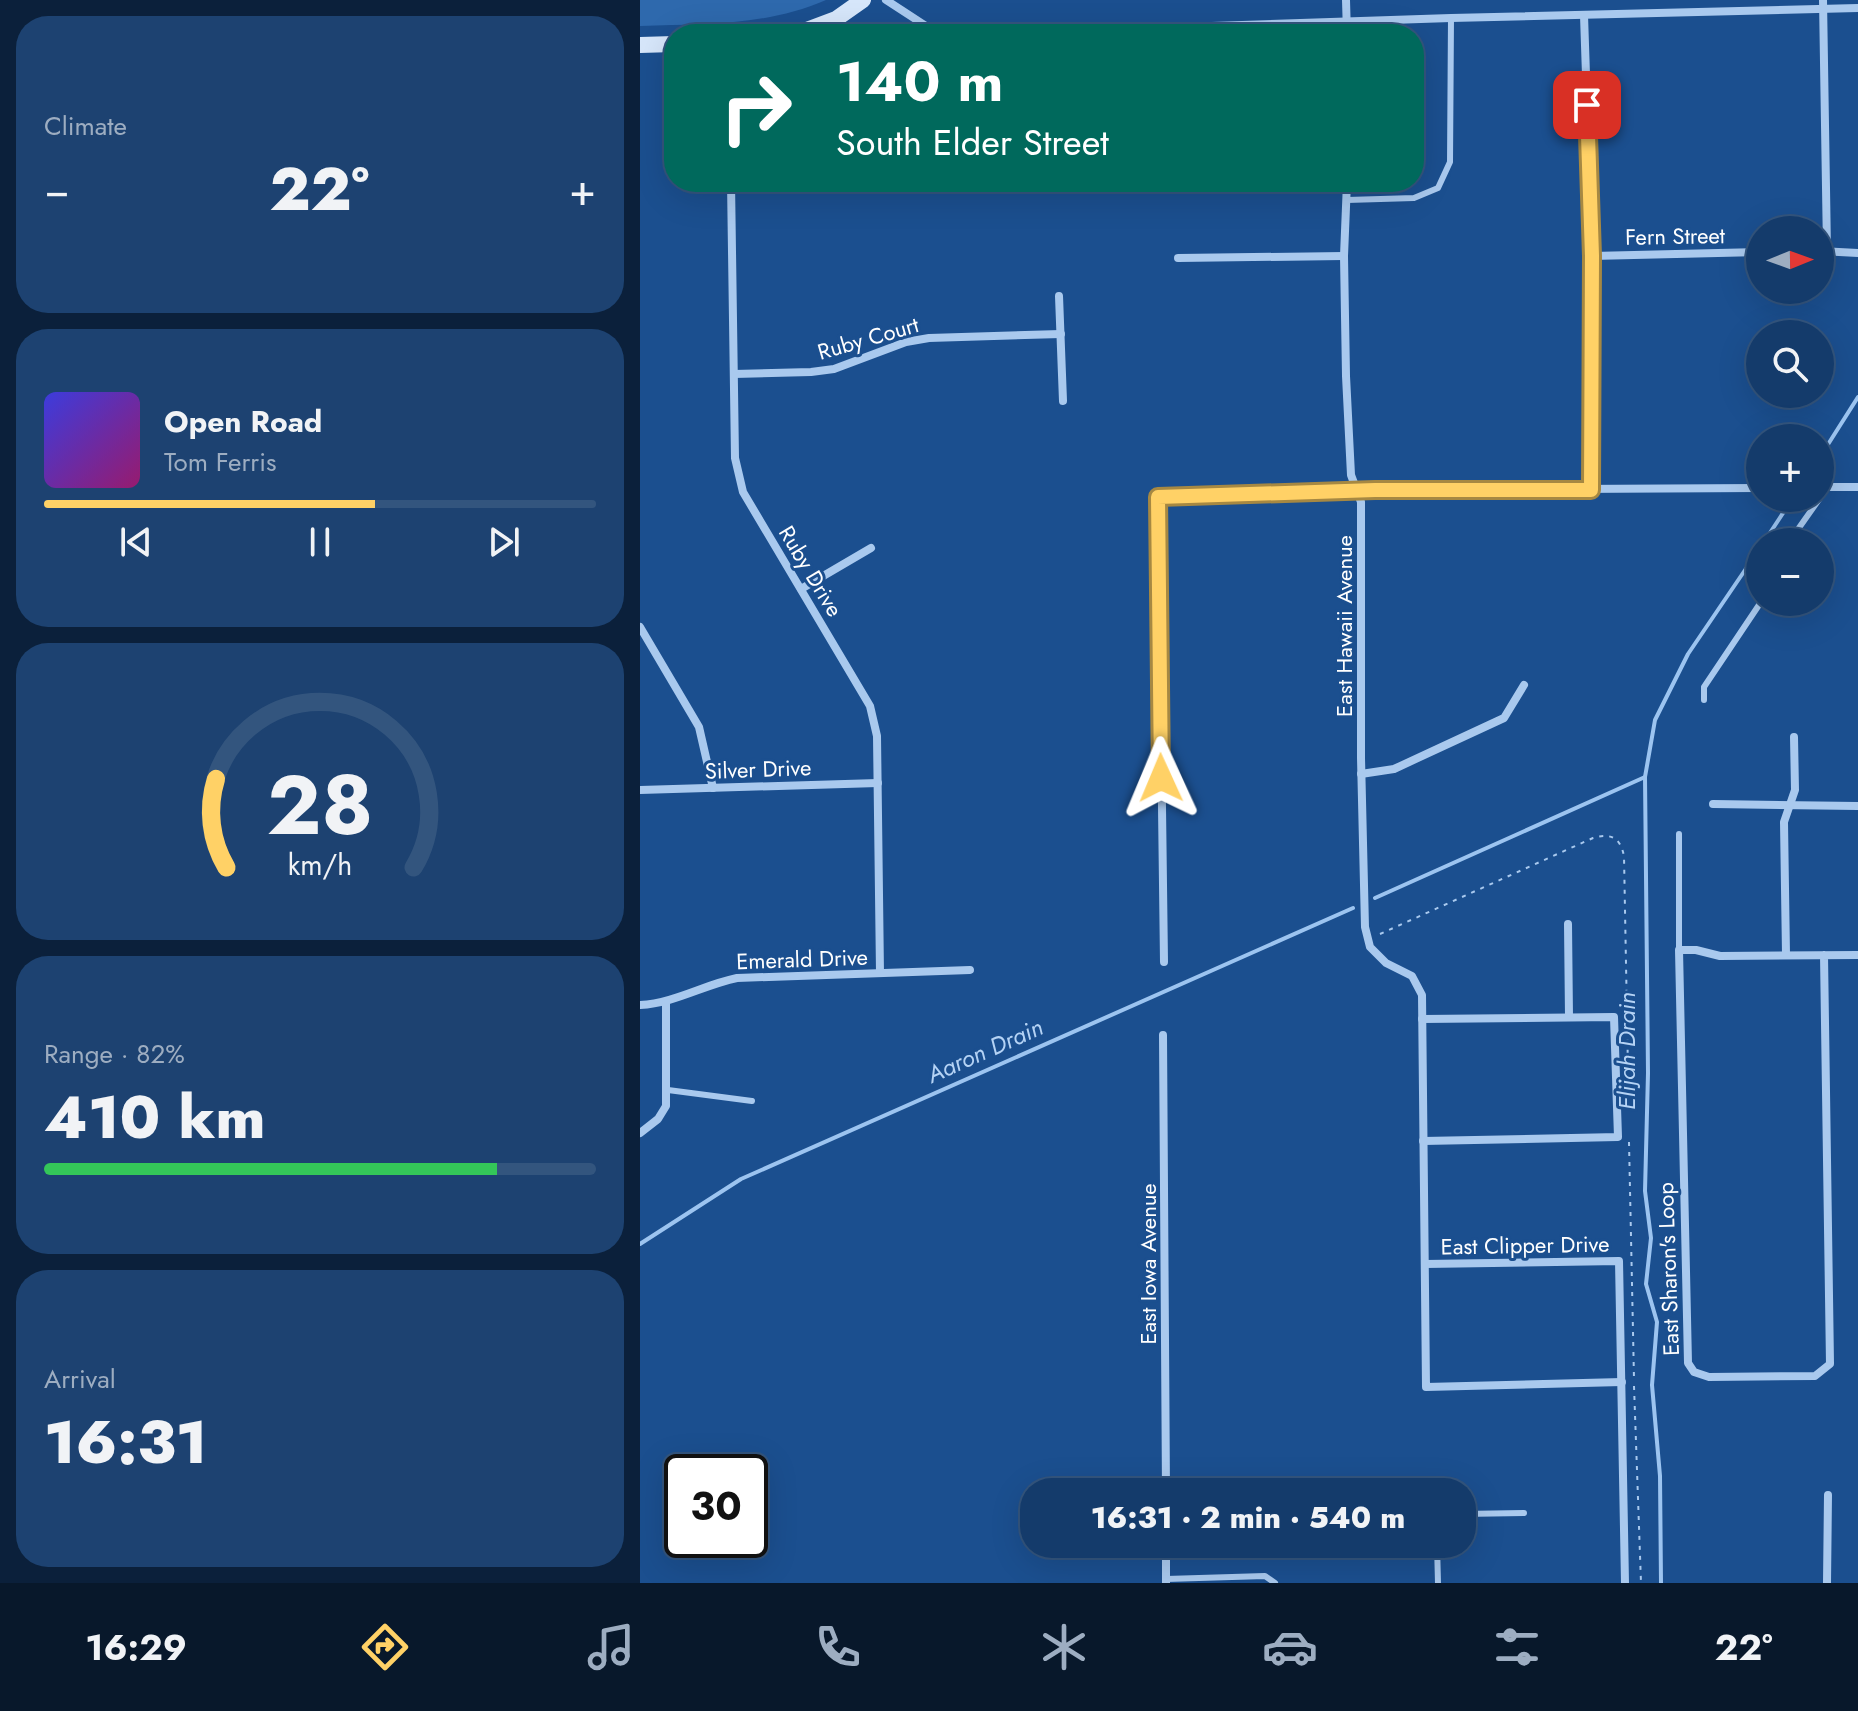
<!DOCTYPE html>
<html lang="en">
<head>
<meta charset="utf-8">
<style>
	:root { --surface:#143b6b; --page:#1d4271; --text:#f1f3f6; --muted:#9dadc1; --line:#33557e; --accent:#ffd166 }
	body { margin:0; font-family:Jost,sans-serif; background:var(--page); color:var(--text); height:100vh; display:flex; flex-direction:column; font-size:30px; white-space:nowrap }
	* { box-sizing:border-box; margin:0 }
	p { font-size:26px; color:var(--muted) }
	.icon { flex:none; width:44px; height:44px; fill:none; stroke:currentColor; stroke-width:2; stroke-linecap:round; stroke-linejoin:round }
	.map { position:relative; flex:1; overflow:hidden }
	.side { display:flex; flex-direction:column; gap:16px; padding:16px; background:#0b203b; width:640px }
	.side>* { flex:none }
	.hud { position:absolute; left:24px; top:24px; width:760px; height:168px; border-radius:32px; box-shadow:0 8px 32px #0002,0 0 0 2px var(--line); background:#00695c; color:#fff; overflow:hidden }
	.needle { width:52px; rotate:89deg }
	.controls { position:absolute; left:1106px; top:216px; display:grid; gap:16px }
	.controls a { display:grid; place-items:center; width:88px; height:88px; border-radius:50%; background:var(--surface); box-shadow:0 8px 32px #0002,0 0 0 2px var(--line); font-size:40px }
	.speed { position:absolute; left:24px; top:1454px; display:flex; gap:16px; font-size:40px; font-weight:700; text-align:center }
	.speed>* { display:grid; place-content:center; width:104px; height:104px; border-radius:50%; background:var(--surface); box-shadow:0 8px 32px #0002,0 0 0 2px var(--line); line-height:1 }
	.speed .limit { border:4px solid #111; border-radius:12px; background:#fff; color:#111 }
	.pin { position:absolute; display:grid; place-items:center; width:68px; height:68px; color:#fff; margin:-34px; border-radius:16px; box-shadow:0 4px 12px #0006 }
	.me { position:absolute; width:88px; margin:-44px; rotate:359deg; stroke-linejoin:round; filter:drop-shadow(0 0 6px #0008) }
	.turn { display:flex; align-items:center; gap:28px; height:168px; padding:0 40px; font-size:36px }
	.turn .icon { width:104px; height:104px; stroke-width:2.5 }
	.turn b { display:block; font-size:56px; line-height:68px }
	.big { font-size:60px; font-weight:800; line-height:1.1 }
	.side .tile { flex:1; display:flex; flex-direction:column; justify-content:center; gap:12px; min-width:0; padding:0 28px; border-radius:32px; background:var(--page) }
	.side .dial { align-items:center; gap:0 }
	.dial svg { height:208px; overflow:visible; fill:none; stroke:var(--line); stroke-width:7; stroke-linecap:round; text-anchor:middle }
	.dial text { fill:var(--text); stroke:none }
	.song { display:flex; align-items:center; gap:24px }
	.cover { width:96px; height:96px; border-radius:12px; background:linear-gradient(135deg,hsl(240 70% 55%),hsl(320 70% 35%)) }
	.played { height:8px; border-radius:4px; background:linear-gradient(90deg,var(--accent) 60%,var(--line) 60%) }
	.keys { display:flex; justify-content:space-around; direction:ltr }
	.heat { display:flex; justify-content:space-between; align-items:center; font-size:44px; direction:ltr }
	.charge { height:12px; border-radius:6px; background:linear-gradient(90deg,#34c759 82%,var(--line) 0) }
	.trip { position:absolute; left:380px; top:1478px; width:456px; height:80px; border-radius:32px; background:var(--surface); box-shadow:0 8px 32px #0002,0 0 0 2px var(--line); font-weight:800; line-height:80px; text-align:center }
	.menu { display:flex; height:128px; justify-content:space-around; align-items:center; background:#08182b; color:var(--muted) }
	.menu .icon { width:56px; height:56px }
	.menu .selected { color:var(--accent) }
	.menu b { font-size:36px; color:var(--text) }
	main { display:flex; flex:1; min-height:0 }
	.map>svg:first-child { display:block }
	.green { fill:#2e69ad }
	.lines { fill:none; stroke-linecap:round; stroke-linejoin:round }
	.stream { stroke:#9cc4f0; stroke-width:4 }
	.path { stroke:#a9c9ee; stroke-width:2; stroke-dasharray:4 6; stroke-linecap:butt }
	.lane { stroke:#a9c9ee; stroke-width:6 }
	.street { stroke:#a9c9ee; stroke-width:8 }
	.secondary { stroke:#d6e6fa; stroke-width:16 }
	.route-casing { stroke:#a68842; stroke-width:20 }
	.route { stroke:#ffd166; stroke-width:14 }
	.labels { text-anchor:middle; stroke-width:6; stroke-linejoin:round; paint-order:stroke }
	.street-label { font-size:22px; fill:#fff; stroke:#1b4f8f }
	.water-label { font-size:24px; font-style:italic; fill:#b5d3f5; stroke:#1b4f8f }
</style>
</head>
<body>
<main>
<section class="side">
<div class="tile"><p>Climate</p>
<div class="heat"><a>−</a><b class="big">22°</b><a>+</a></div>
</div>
<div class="tile">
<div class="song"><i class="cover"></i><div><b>Open Road</b><p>Tom Ferris</p></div></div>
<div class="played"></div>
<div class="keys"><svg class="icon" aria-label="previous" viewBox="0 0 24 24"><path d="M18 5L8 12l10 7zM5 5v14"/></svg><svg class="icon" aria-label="pause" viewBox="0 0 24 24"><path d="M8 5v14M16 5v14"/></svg><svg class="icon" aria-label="next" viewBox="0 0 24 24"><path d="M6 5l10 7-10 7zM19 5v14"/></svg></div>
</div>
<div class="tile dial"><svg viewBox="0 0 100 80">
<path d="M14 69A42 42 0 1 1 86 69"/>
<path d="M14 69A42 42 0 0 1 10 35" stroke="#ffd166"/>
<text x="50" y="56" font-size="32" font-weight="700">28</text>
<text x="50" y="72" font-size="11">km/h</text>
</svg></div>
<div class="tile"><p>Range · 82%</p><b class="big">410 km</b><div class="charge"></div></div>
<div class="tile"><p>Arrival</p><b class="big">16:31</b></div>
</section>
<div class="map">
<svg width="1218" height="1583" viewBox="0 0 1218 1583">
	<rect width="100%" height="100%" fill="#1b4f8f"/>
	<path class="green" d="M0 0H186C126 26 64 24 0 26Z"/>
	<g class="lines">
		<g class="stream">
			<path d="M1180 457 1218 397"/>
			<path d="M1124 542 1149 504"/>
			<path d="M735 898 1005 777"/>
			<path d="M0 1244 101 1179 713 908"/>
			<path d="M1021 1583 1020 1476 1012 1385 1017 1322 1006 1284 1011 1238 1005 1191 1008 1073 1005 777 1015 720 1048 654 1120 548"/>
		</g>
		<g class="path">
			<path d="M740 934 953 838C971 833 980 837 984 856L988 1071"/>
			<path d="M989 1142 994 1379"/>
			<path d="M994 1386 1001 1583"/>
		</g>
		<g class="lane">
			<path d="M707 200 774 198 798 188 810 162 811 18"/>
			<path d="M1149 542 1180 498"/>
			<path d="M1064 700V687L1121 602"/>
			<path d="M1039 950V834"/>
			<path d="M28 1090 112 1101"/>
			<path d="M822 1514 884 1513"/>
			<path d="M797 1544 798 1583"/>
			<path d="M526 1579 625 1576 635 1583"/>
		</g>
		<g class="street">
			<path d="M246 0 286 26 332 34 811 18 1218 8"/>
			<path d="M706 0 707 34"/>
			<path d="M1183 0 1187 250"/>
			<path d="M944 15 952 256 951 490"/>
			<path d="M91 182 95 458 103 492 230 706 237 736 240 973"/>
			<path d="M707 182 704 256 706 376 711 475 721 502V758L725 927 730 947 746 963 772 976 782 995 786 1387 982 1382"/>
			<path d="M1180 251 1218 253"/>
			<path d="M952 256 1120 252"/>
			<path d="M538 258 704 256"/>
			<path d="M419 296 423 401"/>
			<path d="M94 374 171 372 194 369 266 342 289 338 421 334"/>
			<path d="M1180 487H1218"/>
			<path d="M161 589 231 548"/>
			<path d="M0 627 59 727 73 788"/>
			<path d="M721 774 754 769 864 718 884 685"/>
			<path d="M0 790 238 783"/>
			<path d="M1073 804 1218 806"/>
			<path d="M928 924 929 1017"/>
			<path d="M1146 955 1144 822 1155 790 1154 737"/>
			<path d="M1184 955 1190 1364 1175 1376 1069 1377 1054 1372 1048 1363 1039 950H1056L1080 956 1218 955"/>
			<path d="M524 962 518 497 735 490 1120 488"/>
			<path d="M0 1005C35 1003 63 985 97 978L330 970"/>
			<path d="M782 1019 974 1017 978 1137 783 1141"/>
			<path d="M523 1035 526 1492"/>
			<path d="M0 1133 18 1119 26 1106V1003"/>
			<path d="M785 1264 979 1261 985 1583"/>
			<path d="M526 1583V1544"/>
			<path d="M1187 1583 1188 1495"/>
		</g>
		<g class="secondary">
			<path d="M156 34 196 19 223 0"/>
			<path d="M0 45 34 44"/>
		</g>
	</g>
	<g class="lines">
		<defs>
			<path id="route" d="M521 778 518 497 735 490H951L952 256 947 105"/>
		</defs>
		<use href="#route" class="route-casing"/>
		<use href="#route" class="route"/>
	</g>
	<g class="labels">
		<g class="street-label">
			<text transform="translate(1035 236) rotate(-1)" y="8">Fern Street</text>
			<text transform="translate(228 338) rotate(-16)" y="8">Ruby Court</text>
			<text transform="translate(171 571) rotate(59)" y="8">Ruby Drive</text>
			<text transform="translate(704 626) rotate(-90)" y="8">East Hawaii Avenue</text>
			<text transform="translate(118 769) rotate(-2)" y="8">Silver Drive</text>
			<text transform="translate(162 959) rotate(-2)" y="8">Emerald Drive</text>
			<text transform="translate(885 1245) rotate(-1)" y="8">East Clipper Drive</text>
			<text transform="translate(508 1264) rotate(-90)" y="8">East Iowa Avenue</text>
			<text transform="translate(1028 1269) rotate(-92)" y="8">East Sharon's Loop</text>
		</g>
		<g class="water-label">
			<text transform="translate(345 1051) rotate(-24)" y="8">Aaron Drain</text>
			<text transform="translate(987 1051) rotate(-90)" y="8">Elijah Drain</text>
		</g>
	</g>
</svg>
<div class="controls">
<a><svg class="needle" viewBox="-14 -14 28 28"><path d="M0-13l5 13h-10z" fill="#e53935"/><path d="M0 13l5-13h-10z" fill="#9dadc1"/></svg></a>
<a><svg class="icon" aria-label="search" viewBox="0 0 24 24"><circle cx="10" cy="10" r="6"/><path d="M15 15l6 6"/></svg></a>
<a>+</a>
<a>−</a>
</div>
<div class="speed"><div class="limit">30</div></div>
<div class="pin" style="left:947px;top:105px;background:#d93025"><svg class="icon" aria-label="arrive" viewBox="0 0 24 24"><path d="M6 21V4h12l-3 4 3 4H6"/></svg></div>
<svg class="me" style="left:521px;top:778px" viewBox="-20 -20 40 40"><path d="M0-17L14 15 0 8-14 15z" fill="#ffd166" stroke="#fff" stroke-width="4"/></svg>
<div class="trip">16:31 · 2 min · 540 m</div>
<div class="hud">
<div class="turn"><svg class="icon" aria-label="right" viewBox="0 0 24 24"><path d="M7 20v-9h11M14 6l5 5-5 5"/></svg><div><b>140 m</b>South Elder Street</div></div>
</div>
</div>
</main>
<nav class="menu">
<b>16:29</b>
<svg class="icon selected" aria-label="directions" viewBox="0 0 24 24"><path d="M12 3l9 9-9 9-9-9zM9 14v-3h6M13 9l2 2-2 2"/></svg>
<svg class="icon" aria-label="music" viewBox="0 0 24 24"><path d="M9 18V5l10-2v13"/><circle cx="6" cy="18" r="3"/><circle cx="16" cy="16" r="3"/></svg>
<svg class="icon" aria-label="phone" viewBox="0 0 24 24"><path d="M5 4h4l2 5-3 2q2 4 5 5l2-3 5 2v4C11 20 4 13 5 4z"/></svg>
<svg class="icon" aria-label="climate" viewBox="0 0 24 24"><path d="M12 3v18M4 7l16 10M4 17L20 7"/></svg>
<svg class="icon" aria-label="car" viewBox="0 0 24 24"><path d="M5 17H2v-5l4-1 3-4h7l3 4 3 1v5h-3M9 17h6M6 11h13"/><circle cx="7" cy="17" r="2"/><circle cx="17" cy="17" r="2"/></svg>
<svg class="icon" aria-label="filters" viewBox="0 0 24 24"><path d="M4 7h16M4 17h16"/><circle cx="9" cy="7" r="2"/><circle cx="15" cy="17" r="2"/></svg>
<b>22°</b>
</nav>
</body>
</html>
